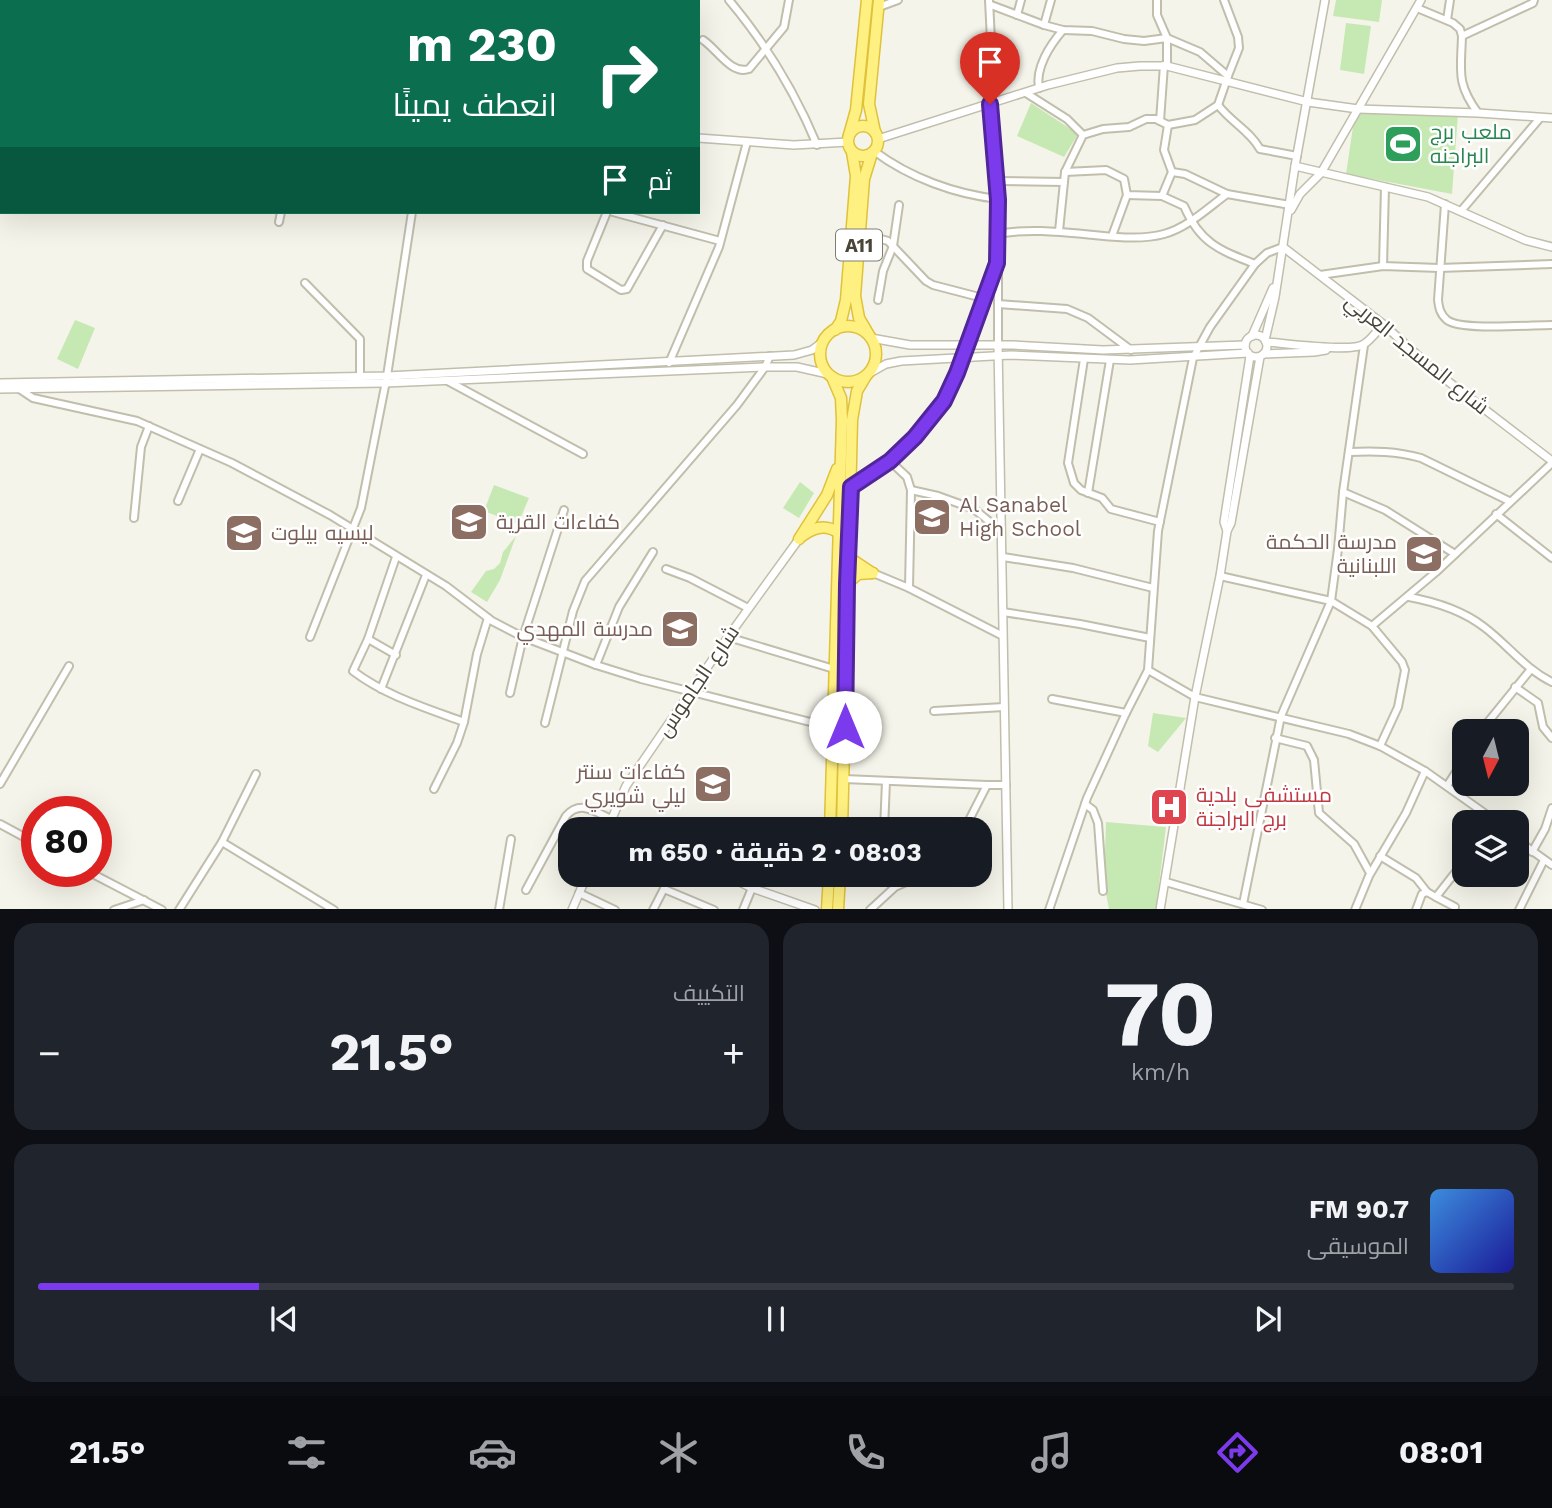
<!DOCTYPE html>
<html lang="ar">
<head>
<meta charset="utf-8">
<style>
	:root { --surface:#171b24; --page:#20242c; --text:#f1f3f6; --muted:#9ea1a6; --line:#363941; --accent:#7c3aed }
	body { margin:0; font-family:"Work Sans",Cairo,sans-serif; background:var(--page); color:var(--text); direction:rtl; height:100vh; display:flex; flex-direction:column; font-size:26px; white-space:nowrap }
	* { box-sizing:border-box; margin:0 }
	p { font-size:23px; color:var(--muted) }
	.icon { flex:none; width:38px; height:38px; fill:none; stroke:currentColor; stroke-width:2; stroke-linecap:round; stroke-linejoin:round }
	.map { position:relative; height:909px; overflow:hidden; direction:ltr }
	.panel { display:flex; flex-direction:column; gap:14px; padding:14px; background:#0d0f14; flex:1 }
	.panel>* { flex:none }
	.guide { position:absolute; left:0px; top:0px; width:700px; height:214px; box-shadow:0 7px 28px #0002; direction:rtl; background:#0b6e4f; color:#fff; overflow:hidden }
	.needle { width:46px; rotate:187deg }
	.controls { position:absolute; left:1452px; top:719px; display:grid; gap:14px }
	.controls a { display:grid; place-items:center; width:77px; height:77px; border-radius:14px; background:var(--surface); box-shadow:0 7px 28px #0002; font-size:35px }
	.speed { position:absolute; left:21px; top:796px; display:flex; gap:14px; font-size:35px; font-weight:700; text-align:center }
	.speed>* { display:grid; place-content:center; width:91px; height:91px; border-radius:50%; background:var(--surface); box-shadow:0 7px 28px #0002; line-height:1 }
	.speed .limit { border:10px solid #d22; background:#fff; color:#111 }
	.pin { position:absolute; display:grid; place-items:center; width:60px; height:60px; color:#fff; margin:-72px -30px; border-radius:50% 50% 50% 0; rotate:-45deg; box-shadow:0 0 7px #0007 }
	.pin .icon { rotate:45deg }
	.me { position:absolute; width:77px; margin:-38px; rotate:0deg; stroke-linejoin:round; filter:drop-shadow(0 0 5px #0008) }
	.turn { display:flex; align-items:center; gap:24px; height:147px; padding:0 28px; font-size:32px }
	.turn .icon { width:91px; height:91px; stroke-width:2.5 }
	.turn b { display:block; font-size:49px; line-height:60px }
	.then { display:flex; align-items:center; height:66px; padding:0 28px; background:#0003; gap:14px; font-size:26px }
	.big { font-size:52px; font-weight:700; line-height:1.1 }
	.panel .widget { flex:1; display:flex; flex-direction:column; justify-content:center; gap:10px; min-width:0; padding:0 24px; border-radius:21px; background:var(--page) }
	.panel .dial { align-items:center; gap:0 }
	.dial b { font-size:91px; line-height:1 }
	.song { display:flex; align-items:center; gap:21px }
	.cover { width:84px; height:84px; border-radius:10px; background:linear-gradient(135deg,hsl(210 70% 55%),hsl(240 70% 35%)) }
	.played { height:7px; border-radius:4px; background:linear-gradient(90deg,var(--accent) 15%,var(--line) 15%) }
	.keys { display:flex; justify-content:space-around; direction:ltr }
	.heat { display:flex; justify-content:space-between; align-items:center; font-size:38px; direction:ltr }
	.panel .tiles { flex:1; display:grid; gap:14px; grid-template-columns:1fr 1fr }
	.widget:last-child { grid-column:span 2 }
	.trip { position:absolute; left:558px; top:817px; width:434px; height:70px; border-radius:21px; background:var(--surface); box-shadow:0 7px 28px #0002; font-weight:700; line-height:70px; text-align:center; direction:rtl }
	.tab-bar { display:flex; height:112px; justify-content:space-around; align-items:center; background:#090b0e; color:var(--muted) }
	.tab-bar .icon { width:49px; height:49px }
	.tab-bar .selected { color:var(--accent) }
	.tab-bar b { font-size:32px; color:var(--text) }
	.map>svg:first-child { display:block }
	.green { fill:#c6e9b3 }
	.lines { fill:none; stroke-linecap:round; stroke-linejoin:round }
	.minor-casing { stroke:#c1beac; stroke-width:10 }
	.tertiary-casing { stroke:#c1beac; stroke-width:10 }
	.trunk-casing { stroke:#dfc23a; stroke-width:13 }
	.minor { stroke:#fff; stroke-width:6 }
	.tertiary { stroke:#fff; stroke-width:7 }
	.trunk { stroke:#fff082; stroke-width:10 }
	.route-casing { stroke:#51269a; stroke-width:18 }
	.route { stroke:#7c3aed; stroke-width:12 }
	.labels { text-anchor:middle; stroke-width:5; stroke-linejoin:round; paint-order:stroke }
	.shield { fill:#fff; stroke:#807e74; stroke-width:2 }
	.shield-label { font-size:19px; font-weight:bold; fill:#494638 }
	.leisure-label { font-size:21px; fill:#27864d; stroke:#fff; text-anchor:start }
	.street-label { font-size:21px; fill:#494638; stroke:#fff }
	.education-label { font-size:21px; fill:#785e54; stroke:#fff; text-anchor:start }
	.health-label { font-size:21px; fill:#be3a42; stroke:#fff; text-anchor:start }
</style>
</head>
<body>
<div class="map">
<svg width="1552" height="910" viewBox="0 0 1552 910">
	<rect width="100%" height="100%" fill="#f5f4ea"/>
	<g class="green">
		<path d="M1336 0H1382L1379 22 1333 16Z"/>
		<path d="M1346 23 1371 26 1364 74 1340 70Z"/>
		<path d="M1031 103 1078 134 1064 157 1017 136Z"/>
		<path d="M1355 113 1458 114 1452 194 1346 174Z"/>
		<path d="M75 320 95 328 78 369 57 359Z"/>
		<path d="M800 482 814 493 799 518 783 508Z"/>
		<path d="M494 485 529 498 518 524 484 511Z"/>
		<path d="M516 536 500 580 487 602 471 592 486 571 494 569 500 563 503 552Z"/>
		<path d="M1153 713 1186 718 1158 752 1148 746Z"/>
		<path d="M1106 822 1166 827 1156 909H1109L1104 884Z"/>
	</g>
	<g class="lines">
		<defs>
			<g id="minor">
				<path d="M401 0 410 2"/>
				<path d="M729 0C766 44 795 92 817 145"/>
				<path d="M989 0 992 61 990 104 998 199V345"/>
				<path d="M1157 0V15L1167 38V66"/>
				<path d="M1224 0 1238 37 1239 48 1228 76"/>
				<path d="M145 2 146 0"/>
				<path d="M219 2 220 0"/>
				<path d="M307 2 308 0"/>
				<path d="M431 2V0"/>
				<path d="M479 2 480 0"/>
				<path d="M563 2 564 0"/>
				<path d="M991 5 1044 25 1063 30 1092 31 1124 39 1144 41 1167 38 1200 52 1228 76 1218 105 1195 120 1168 125 1156 119H1146L1129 127 1103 129 1083 135 1065 172 1059 231"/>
				<path d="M879 7 898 0"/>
				<path d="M1417 8 1453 23 1460 29 1462 36 1533 3 1534 0"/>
				<path d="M1017 15 1021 0"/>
				<path d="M1447 20 1450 0"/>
				<path d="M1044 25 1051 0"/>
				<path d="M1462 36C1461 71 1456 83 1478 113"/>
				<path d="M703 40C717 49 731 75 749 69L784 27 789 0"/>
				<path d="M1039 88C1035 68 1050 45 1063 30"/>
				<path d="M1026 93 1067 119 1083 135"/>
				<path d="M1218 105C1231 122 1250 131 1260 149L1297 156"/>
				<path d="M1160 121 1164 65"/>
				<path d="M874 151C910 178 955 194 998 199"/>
				<path d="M1065 172 1106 170 1124 179 1127 195 1162 196 1172 172 1164 150 1168 125"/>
				<path d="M1172 172 1185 174 1227 194 1290 205"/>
				<path d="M996 181 1064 182"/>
				<path d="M1162 196 1184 206C1200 243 1219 250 1255 264"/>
				<path d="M1445 204 1438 300C1439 308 1440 314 1447 320 1461 331 1531 325 1552 325"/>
				<path d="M1461 211 1540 118"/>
				<path d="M607 212 587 261V269L621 290 627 289 663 225"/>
				<path d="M613 212 720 241"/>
				<path d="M279 222 281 212"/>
				<path d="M860 233 888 241 926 281 933 285 983 298"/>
				<path d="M998 234C1029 228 1062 232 1094 235 1116 237 1142 240 1164 234 1187 228 1208 208 1227 194"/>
				<path d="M1112 236 1127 195"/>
				<path d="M1383 266 1385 187"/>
				<path d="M1320 275 1383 266 1439 268 1552 264"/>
				<path d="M305 283 360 339V377"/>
				<path d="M878 300 883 271 893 246 899 205"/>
				<path d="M998 304 1067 309 1088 318 1131 350"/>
				<path d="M1084 359 1068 463 1074 483 1081 490 1102 498 1111 509 1160 522"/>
				<path d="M669 363 719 247 747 142"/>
				<path d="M446 380 583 454"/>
				<path d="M18 388 33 398 137 421 232 463 330 515 446 586 492 621 523 637 596 665 641 679 834 728"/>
				<path d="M1349 452C1374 451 1396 451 1421 458L1509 501"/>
				<path d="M890 461 907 477 911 490 909 588"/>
				<path d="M851 487C893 466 928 428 952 388L995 268"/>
				<path d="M911 490 938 496 974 509 1001 531"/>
				<path d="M1343 492 1385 510 1455 554"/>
				<path d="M1088 493 1110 360"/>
				<path d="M178 501 200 449"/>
				<path d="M1496 514 1552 558"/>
				<path d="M134 518 141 447 149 426"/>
				<path d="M396 557 368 639 353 671C386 696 426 708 464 722"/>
				<path d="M1003 557 1073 568 1153 588"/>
				<path d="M666 569 690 578 748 608"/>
				<path d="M873 573 909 588 1001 635"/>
				<path d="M1220 576 1331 601 1372 626 1402 662 1405 670 1398 707 1380 746"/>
				<path d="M1409 597C1436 602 1462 610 1484 627 1508 645 1525 669 1552 682"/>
				<path d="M1003 612 1080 624 1150 638"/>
				<path d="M1372 626 1436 572 1552 463"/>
				<path d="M310 637 361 508 387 376 412 212"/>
				<path d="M728 637 834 669"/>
				<path d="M368 639 396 655"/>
				<path d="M596 665 619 607 653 552"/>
				<path d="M1148 670 1195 697 1349 734 1380 746 1425 771 1497 822"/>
				<path d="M1515 687 1538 703 1543 727 1552 738"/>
				<path d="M381 689 426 575"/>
				<path d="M510 693 523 637 564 510"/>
				<path d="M1052 699 1126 713"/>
				<path d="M934 711 1004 707"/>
				<path d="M545 723 573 611 585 581 737 405 765 367 770 356"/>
				<path d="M1480 732 1531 669"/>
				<path d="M1275 738 1307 746 1314 760 1319 813 1354 844 1370 873"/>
				<path d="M844 779 987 785"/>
				<path d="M0 784 69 666"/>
				<path d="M1447 786 1465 758"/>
				<path d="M434 789 457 743 464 722 477 654 488 618"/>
				<path d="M1085 804 1093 810 1098 823 1103 891"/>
				<path d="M0 824 37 844"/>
				<path d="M884 830 886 781"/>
				<path d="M964 830 987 785H1006"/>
				<path d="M1517 840 1552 865"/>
				<path d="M222 842 334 910"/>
				<path d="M1532 852 1545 829 1552 808"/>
				<path d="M1380 856 1416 878 1427 892 1436 897"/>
				<path d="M89 872 162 910"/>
				<path d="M1166 882 1262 910"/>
				<path d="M664 889 714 910"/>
				<path d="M526 890 566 816C580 800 594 811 611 819"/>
				<path d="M579 893 615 910"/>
				<path d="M1243 904 1281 716 1331 601 1338 549 1343 492 1364 345"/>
				<path d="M1455 907 1436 897 1465 860"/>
				<path d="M114 910 144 900"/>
				<path d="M179 910 222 842 256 774"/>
				<path d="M499 910 511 839"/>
				<path d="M653 910 671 875"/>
				<path d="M743 910 752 888"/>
				<path d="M870 910 895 887 922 875"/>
				<path d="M1049 910 1087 798 1126 713 1148 670 1158 531 1193 358 1210 327 1255 264 1267 253 1283 247"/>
				<path d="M1355 910 1369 876 1406 813 1425 771"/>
				<path d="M1416 910 1422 894 1427 892"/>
				<path d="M1519 910 1544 860"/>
			</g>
			<g id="tertiary">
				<path d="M698 138 794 145 848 142"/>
				<path d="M878 139 1048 85 1117 68 1140 66H1167L1308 102 1358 109 1478 113 1552 118"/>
				<path d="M1295 166 1428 197 1525 240 1552 247"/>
				<path d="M0 206H2"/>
				<path d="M1291 210 1300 194 1321 173 1421 0"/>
				<path d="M1283 247 1383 324 1436 372 1552 461"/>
				<circle cx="1256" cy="346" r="11"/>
				<path d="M1252 336 1273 288"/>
				<path d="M871 338 910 345H1013L1103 350 1245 345"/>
				<path d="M1265 340 1275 297 1295 166 1325 0"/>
				<path d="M1266 342C1284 343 1352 353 1364 344 1371 340 1377 331 1383 324"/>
				<path d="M998 345 1008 910"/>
				<path d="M1264 354 1314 352 1326 350"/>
				<path d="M870 373 886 364 901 361 1011 355 1130 360 1248 353"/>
				<path d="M0 383 387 376 794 355 812 350 824 341"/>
				<path d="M0 389 385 383 765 367H797L828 374"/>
				<path d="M1227 531 1224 522 1250 356"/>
				<path d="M611 819 632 830"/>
				<path d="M607 830 626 786 728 637 799 539"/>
				<path d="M726 875 752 888 815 910"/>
				<path d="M572 910 587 875"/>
				<path d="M1160 910 1195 697 1220 576 1227 531 1231 523 1260 357"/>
			</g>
			<g id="trunk">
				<circle cx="863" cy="141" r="15"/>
				<path d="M875 132 869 104 879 0"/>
				<path d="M849 135 856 110 867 0"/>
				<circle cx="848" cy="354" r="28"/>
				<path d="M835 330 841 321 846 300 856 176 852 152"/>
				<path d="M869 335 859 318 855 296 864 179 872 153"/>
				<path d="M802 536C814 527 826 524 839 533"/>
				<path d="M799 539 827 495 837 469"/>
				<path d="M848 557 872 573"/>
				<path d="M847 584 858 574 873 573"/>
				<path d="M830 830 842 420 841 398 832 377"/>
				<path d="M842 830 852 420 857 391 866 376"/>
				<path d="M827 910 829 875"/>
				<path d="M838 910 840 875"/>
			</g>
		</defs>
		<use href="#minor" class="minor-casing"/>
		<use href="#tertiary" class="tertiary-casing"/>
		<use href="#trunk" class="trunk-casing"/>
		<use href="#minor" class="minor"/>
		<use href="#tertiary" class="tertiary"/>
		<use href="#trunk" class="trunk"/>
	</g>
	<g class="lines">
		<defs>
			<path id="route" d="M845 727 847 584 851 487 890 461 915 437 944 401 957 373 997 263 998 200 990 104"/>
		</defs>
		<use href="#route" class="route-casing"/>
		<use href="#route" class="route"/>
	</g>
	<defs>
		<symbol id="stadium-square" viewBox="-11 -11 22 22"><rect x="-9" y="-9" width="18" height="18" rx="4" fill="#2e9e5b" stroke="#fff"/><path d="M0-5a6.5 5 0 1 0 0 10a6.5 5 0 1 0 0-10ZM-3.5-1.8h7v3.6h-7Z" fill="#fff"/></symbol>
		<symbol id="school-square" viewBox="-11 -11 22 22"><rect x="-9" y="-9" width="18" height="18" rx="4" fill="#8d6e63" stroke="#fff"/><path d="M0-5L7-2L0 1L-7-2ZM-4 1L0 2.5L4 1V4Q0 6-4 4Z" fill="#fff"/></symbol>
		<symbol id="hospital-square" viewBox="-11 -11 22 22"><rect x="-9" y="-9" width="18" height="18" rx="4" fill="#e0444e" stroke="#fff"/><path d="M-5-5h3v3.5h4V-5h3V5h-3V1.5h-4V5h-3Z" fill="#fff"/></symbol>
	</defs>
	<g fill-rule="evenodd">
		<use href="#stadium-square" x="1381" y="122" width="44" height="44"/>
		<use href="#school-square" x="910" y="495" width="44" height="44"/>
		<use href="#school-square" x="447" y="500" width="44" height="44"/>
		<use href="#school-square" x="222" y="511" width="44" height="44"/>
		<use href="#school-square" x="1402" y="532" width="44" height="44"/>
		<use href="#school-square" x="658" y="607" width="44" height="44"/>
		<use href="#school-square" x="691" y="762" width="44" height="44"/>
		<use href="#hospital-square" x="1147" y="785" width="44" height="44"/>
	</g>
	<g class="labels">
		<rect class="shield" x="836" y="229.5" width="46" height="31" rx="5"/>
		<g class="shield-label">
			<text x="859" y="252">A11</text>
		</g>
		<g class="leisure-label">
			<text x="1430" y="139">ملعب برج<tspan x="1430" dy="24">البراجنه</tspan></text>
		</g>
		<g class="street-label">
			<text transform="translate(1417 354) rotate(39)" y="7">شارع المسجد العربي</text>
			<text transform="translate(698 681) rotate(-56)" y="7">شارع الجاموس</text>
		</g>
		<g class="education-label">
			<text x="959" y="512">Al Sanabel<tspan x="959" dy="24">High School</tspan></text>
			<text x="496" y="529">كفاءات القرية</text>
			<text x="271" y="540">ليسيه بيلوت</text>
			<text x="1397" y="549" text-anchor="end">مدرسة الحكمة<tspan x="1397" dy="24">اللبنانية</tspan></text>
			<text x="653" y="636" text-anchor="end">مدرسة المهدي</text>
			<text x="686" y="779" text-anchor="end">كفاءات سنتر<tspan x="686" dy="24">ليلي شويري</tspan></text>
		</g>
		<g class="health-label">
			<text x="1196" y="802">مستشفی بلدیة<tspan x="1196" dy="24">برج البراجنة</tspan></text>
		</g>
	</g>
</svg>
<div class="controls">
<a><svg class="needle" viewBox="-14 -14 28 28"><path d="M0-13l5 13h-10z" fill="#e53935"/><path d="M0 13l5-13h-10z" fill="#9ea1a6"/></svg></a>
<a><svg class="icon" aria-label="layers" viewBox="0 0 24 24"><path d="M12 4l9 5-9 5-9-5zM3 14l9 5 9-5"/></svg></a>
</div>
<div class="speed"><div class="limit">80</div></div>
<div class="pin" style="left:990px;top:104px;background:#d93025"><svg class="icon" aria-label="arrive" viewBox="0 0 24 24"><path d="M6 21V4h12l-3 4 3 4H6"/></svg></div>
<svg class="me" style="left:845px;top:727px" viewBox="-20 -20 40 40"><circle r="19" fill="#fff"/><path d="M0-13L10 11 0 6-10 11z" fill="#7c3aed"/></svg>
<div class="trip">08:03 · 2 دقيقة · 650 m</div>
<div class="guide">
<div class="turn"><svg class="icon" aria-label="right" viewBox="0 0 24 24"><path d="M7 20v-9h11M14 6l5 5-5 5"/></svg><div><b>230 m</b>انعطف يمينًا</div></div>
<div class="then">ثم<svg class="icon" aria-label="arrive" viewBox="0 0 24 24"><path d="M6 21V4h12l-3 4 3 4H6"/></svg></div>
</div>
</div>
<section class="panel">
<div class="tiles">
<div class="widget dial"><b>70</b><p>km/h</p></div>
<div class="widget"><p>التكييف</p>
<div class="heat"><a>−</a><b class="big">21.5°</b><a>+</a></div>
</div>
<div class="widget">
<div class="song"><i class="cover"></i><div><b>90.7 FM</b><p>الموسيقى</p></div></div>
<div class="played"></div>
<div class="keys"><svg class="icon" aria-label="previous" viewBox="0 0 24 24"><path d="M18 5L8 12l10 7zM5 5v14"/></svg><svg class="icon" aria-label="pause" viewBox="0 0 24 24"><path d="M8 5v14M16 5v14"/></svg><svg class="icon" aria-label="next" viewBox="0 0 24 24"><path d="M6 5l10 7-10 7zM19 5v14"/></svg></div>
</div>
</div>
</section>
<nav class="tab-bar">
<b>08:01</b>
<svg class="icon selected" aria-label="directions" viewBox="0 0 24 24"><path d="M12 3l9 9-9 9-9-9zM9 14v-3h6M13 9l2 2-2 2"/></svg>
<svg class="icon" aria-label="music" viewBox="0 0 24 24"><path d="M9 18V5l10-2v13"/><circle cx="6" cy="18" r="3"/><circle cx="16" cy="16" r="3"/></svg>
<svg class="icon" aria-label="phone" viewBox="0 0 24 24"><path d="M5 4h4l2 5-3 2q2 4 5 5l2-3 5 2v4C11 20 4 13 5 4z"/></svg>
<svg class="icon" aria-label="climate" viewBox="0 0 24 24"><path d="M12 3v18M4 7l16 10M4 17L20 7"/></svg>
<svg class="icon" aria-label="car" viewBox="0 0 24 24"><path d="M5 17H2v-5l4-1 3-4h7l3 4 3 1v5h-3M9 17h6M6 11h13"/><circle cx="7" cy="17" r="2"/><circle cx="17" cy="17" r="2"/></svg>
<svg class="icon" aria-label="filters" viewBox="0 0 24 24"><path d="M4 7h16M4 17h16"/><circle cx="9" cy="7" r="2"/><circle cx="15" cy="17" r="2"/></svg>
<b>21.5°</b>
</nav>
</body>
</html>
